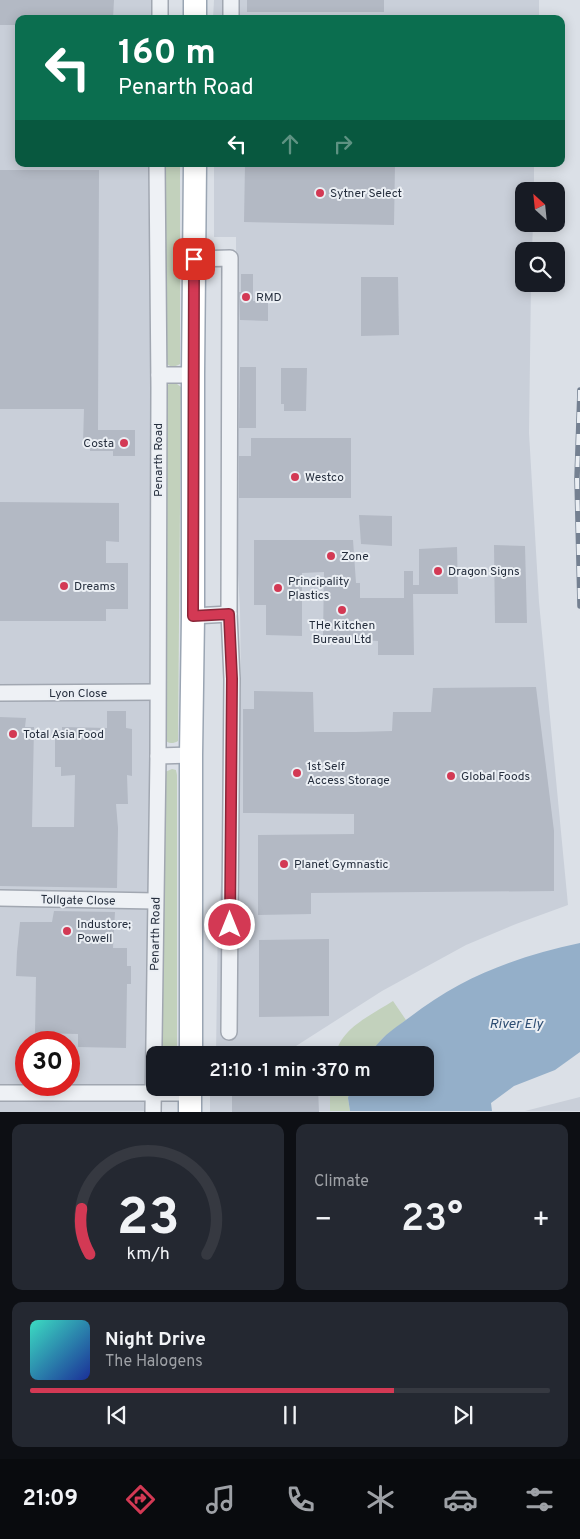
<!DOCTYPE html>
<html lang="en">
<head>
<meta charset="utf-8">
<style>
	:root { --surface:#171b24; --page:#242831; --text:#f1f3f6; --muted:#9ea1a6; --line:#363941; --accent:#d33954 }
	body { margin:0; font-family:Overpass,sans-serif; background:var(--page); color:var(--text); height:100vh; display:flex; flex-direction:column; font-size:19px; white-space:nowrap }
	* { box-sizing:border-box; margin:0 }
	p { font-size:16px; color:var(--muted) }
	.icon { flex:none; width:28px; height:28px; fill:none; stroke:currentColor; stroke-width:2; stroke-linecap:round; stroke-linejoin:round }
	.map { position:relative; height:1112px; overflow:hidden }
	.panel { display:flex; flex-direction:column; gap:12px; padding:12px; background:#0d0f14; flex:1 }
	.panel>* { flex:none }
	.top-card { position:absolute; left:15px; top:15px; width:550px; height:152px; border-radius:10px; box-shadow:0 2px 12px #0003; background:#0b6e4f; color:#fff; overflow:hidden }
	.needle { width:32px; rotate:333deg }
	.fabs { position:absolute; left:515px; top:182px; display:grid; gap:10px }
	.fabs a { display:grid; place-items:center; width:50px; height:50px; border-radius:10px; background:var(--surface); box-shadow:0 2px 12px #0003; font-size:25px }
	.speed { position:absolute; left:15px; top:1031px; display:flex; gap:10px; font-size:25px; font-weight:700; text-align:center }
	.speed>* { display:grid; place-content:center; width:65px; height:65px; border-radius:50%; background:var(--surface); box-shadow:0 2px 12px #0003; line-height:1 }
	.speed .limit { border:8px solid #d22; background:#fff; color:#111 }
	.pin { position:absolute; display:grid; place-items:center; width:42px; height:42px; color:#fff; margin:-21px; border-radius:10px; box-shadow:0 2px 8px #0006 }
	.me { position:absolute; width:55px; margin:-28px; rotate:0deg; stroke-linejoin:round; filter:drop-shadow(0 0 4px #0008) }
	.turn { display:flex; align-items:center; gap:18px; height:105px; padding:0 20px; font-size:22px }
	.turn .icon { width:65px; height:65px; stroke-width:2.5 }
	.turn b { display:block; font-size:35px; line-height:42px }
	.lanes { display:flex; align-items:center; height:48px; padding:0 20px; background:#0003; justify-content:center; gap:25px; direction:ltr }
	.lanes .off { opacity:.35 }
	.big { font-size:38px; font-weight:600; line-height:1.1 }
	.panel .widget { flex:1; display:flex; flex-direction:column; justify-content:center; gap:8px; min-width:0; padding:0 18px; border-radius:10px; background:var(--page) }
	.panel .dial { align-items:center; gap:0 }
	.dial svg { height:130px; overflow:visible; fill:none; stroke:var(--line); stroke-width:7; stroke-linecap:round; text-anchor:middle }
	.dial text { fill:var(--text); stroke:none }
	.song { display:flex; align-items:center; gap:15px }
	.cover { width:60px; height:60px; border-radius:8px; background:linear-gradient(135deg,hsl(170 70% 55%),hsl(230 70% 35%)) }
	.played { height:5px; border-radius:2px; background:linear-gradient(90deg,var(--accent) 70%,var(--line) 70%) }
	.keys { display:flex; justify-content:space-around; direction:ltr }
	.heat { display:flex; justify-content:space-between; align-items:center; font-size:28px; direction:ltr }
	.panel .tiles { flex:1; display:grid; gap:12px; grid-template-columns:1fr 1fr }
	.widget:last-child { grid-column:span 2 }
	.trip { position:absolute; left:146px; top:1046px; width:288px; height:50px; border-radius:10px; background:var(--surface); box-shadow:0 2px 12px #0003; font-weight:600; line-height:50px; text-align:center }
	.tab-bar { display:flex; height:80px; justify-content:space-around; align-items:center; background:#090b0e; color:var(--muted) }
	.tab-bar .icon { width:35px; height:35px }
	.tab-bar .on { color:var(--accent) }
	.tab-bar b { font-size:22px; color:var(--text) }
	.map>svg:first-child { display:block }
	.built { fill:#c9cfd9; fill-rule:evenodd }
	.green { fill:#c2d1bc }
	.water { fill:#94afc9 }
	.building { fill:#b3b9c4 }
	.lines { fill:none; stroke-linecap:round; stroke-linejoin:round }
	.minor-casing { stroke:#a1a7b1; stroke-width:18 }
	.primary-casing { stroke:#9aa5b3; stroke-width:25 }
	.minor { stroke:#eef1f5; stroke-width:15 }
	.primary { stroke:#fff; stroke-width:22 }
	.rail-casing { stroke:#748091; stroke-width:5.5 }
	.rail { stroke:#ebeff4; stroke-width:4; stroke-dasharray:11; stroke-linecap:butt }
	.route-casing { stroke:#892537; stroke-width:12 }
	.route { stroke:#d33954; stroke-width:9 }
	.poi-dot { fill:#d33954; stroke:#ebeff4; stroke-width:2 }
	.labels { text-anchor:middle; stroke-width:4; stroke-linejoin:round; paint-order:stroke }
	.poi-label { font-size:12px; fill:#252e3d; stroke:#ebeff4; text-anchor:start }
	.street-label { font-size:12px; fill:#252e3d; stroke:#ebeff4 }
	.water-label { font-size:14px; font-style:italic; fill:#2e4e73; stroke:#ebeff4 }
</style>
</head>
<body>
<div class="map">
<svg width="580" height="1112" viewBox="0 0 580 1112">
	<rect width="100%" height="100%" fill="#dbe0e7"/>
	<g class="built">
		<path d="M0 0H154V19H19V164H154L153 405 151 446V852L148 1111 0 1112ZM26 1042H69V1085H26Z"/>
		<path d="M214 0H539V19H213Z"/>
		<path d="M214 164H534V191H524V224H533L532 251H524V284H531L529 433 539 602 568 905 516 924 466 945 382 991 296 1046H241L240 1055H216L218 915 241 689 240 610 236 537 237 429 236 237H214Z"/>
		<path d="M259 1088H330V1111L210 1112V1094L233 1093Z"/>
		<path d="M580 1097V1111H525Z"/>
	</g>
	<g class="green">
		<path d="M166 164H180V364C174 368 169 367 165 362Z"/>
		<path d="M172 383 177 384 181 387 178 741C171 745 167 743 162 737L165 391 167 385Z"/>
		<path d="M172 769 176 770 177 775V1055H161L162 776 165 772Z"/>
		<path d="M393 1001 406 1020 383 1038 368 1055H336C339 1029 373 1014 393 1001Z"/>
		<path d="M330 1088H350L348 1098 350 1111H330Z"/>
	</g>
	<path class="water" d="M580 943V1052L555 1070 514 1086 491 1103 492 1111H350L348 1098 350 1088H425V1055H368C373 1049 378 1043 383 1038 391 1030 402 1023 410 1017 463 976 516 957 580 943Z"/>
	<g class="building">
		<path d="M0 0H114L113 19H19V25H0Z"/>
		<rect x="247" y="0" width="137" height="12"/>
		<path d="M245 164H395L394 225 244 222Z"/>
		<path d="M0 170H99L98 430H135V456H113V451H90V444H83L84 409H0Z"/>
		<path d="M241 274H253V301H268V321L240 320 239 292H241Z"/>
		<path d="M361 277H398L399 335 361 336Z"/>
		<path d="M240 367H256V428H239Z"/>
		<path d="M281 368H307L306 411H284V404H281Z"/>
		<path d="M251 438H351V498H239V456H251Z"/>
		<path d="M0 502 119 503V542L106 541V563H128V609H106V621H0Z"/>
		<path d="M359 515 392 516V546L361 544Z"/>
		<path d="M254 540H353L356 583H360V598H404V571H413V585H419V549L457 547 458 594H413L414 655H378V641L323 638 324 572 302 573V636L266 635V605H254Z"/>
		<path d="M494 545 525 546 527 623H495Z"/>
		<path d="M536 687 554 831V891L311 893V914L258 915V835L354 834V814L243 813V709H254V691L313 692 314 732H356L392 731 393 712H431L433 688Z"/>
		<path d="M107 711H126V728L132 729V776L127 775 128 804H116L118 828 117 888 0 886V717L26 718 25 727H34L32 827H74L75 775 61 776V767H55V730H62V727L107 728Z"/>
		<path d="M54 911 115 912 113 948H127V966H131V984H127L126 1048 78 1047V1034L35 1033 36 977 16 976 17 952 20 922H52Z"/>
		<path d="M329 939V1016L259 1017V940Z"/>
		<path d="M288 1088H318L319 1112H232V1094L288 1093Z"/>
	</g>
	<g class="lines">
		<defs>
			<g id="minor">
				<path d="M160 0V19"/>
				<path d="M231 19V0"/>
				<path d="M194 259 230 258 229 614 232 679 229 1032"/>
				<path d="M159 375H193"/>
				<path d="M193 616 229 614"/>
				<path d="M0 693 157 692"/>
				<path d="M158 756 191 755"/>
				<path d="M0 898 155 901"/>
				<path d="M0 1093H190"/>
				<path d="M153 1112 158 756 159 387 157 164"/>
			</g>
			<g id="primary">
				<path d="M195 0V19"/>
				<path d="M191 1055V755L193 616V375L195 164"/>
				<path d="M190 1112V1088"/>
			</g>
		</defs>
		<use href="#minor" class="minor-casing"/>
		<use href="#primary" class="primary-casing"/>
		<use href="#minor" class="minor"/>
		<use href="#primary" class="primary"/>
		<defs>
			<path id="rail" d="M580 390 577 478 580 606"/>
		</defs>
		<use href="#rail" class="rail-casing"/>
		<use href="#rail" class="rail"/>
	</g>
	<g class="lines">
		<defs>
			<path id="route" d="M194 259 193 616 229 614 232 679 230 925"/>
		</defs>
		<use href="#route" class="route-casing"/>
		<use href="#route" class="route"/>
	</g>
	<g class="poi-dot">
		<circle cx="320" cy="193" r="5"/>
		<circle cx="246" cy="297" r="5"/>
		<circle cx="124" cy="443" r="5"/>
		<circle cx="295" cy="477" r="5"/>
		<circle cx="331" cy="556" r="5"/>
		<circle cx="438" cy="571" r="5"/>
		<circle cx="64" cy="586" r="5"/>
		<circle cx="278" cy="588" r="5"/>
		<circle cx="342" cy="610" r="5"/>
		<circle cx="13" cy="734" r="5"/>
		<circle cx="297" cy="773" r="5"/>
		<circle cx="451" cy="776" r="5"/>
		<circle cx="284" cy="864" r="5"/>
		<circle cx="67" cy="931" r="5"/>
	</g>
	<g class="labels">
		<g class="poi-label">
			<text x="330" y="197">Sytner Select</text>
			<text x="256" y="301">RMD</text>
			<text x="114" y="447" text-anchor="end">Costa</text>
			<text x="305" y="481">Westco</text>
			<text x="341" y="560">Zone</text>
			<text x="448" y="575">Dragon Signs</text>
			<text x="288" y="585">Principality<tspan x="288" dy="14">Plastics</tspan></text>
			<text x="74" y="590">Dreams</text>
			<text x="342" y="629" text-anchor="middle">THe Kitchen<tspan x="342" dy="14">Bureau Ltd</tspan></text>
			<text x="23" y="738">Total Asia Food</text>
			<text x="307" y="770">1st Self<tspan x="307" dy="14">Access Storage</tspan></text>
			<text x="461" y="780">Global Foods</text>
			<text x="294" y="868">Planet Gymnastic</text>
			<text x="77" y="928">Industore;<tspan x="77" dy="14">Powell</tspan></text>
		</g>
		<g class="street-label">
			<text transform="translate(158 460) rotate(-90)" y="4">Penarth Road</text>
			<text x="78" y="697">Lyon Close</text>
			<text transform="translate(78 900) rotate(1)" y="4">Tollgate Close</text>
			<text transform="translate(155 934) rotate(-89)" y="4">Penarth Road</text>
		</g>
		<g class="water-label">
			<text x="516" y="1028">River Ely</text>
		</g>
	</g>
</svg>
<div class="fabs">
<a><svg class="needle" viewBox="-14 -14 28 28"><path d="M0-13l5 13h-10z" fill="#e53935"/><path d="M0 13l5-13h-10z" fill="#9ea1a6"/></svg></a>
<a><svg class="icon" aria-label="search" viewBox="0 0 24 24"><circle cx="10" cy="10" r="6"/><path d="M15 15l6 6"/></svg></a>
</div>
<div class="speed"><div class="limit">30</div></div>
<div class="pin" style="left:194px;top:259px;background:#d93025"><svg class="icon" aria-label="arrive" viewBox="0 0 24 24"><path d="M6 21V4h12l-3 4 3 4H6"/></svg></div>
<svg class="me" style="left:230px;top:925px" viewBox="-20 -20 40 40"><circle r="17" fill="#d33954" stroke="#fff" stroke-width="3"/><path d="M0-11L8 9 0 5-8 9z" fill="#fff"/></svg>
<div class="trip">21:10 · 1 min · 370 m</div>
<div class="top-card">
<div class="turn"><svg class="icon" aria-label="left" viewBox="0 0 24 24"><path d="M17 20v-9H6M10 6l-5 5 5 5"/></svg><div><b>160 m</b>Penarth Road</div></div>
<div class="lanes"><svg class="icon" aria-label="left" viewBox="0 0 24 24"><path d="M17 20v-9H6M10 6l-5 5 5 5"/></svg><svg class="icon off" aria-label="ahead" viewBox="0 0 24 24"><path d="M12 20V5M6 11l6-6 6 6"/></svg><svg class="icon off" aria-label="right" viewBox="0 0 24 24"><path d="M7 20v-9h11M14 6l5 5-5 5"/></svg></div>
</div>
</div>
<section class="panel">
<div class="tiles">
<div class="widget dial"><svg viewBox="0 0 100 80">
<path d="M14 69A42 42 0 1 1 86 69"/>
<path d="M14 69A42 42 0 0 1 9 41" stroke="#d33954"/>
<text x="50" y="56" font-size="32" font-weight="700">23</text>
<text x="50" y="72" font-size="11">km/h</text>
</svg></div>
<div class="widget"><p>Climate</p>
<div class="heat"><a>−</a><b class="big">23°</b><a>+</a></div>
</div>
<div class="widget">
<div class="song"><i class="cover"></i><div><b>Night Drive</b><p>The Halogens</p></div></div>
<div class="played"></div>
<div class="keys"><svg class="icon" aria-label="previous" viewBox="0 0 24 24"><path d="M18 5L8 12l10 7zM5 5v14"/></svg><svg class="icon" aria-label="pause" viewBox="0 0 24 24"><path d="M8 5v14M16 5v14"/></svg><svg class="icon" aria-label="next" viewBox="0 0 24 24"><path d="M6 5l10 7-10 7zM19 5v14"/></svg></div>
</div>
</div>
</section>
<nav class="tab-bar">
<b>21:09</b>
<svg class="icon on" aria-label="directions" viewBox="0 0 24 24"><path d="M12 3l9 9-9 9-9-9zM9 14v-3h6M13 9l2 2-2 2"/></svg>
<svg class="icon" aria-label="music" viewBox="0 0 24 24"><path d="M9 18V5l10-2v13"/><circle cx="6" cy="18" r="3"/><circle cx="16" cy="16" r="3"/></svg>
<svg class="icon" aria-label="phone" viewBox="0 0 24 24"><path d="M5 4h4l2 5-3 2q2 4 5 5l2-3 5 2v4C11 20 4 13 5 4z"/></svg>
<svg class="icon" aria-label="climate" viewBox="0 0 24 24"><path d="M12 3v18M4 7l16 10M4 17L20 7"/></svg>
<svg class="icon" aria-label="car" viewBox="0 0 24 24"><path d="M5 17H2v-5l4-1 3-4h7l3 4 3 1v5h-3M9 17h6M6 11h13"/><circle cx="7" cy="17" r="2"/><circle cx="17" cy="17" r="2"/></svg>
<svg class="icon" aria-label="filters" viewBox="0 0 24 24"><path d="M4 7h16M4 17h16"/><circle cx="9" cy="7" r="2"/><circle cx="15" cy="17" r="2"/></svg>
</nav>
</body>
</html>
